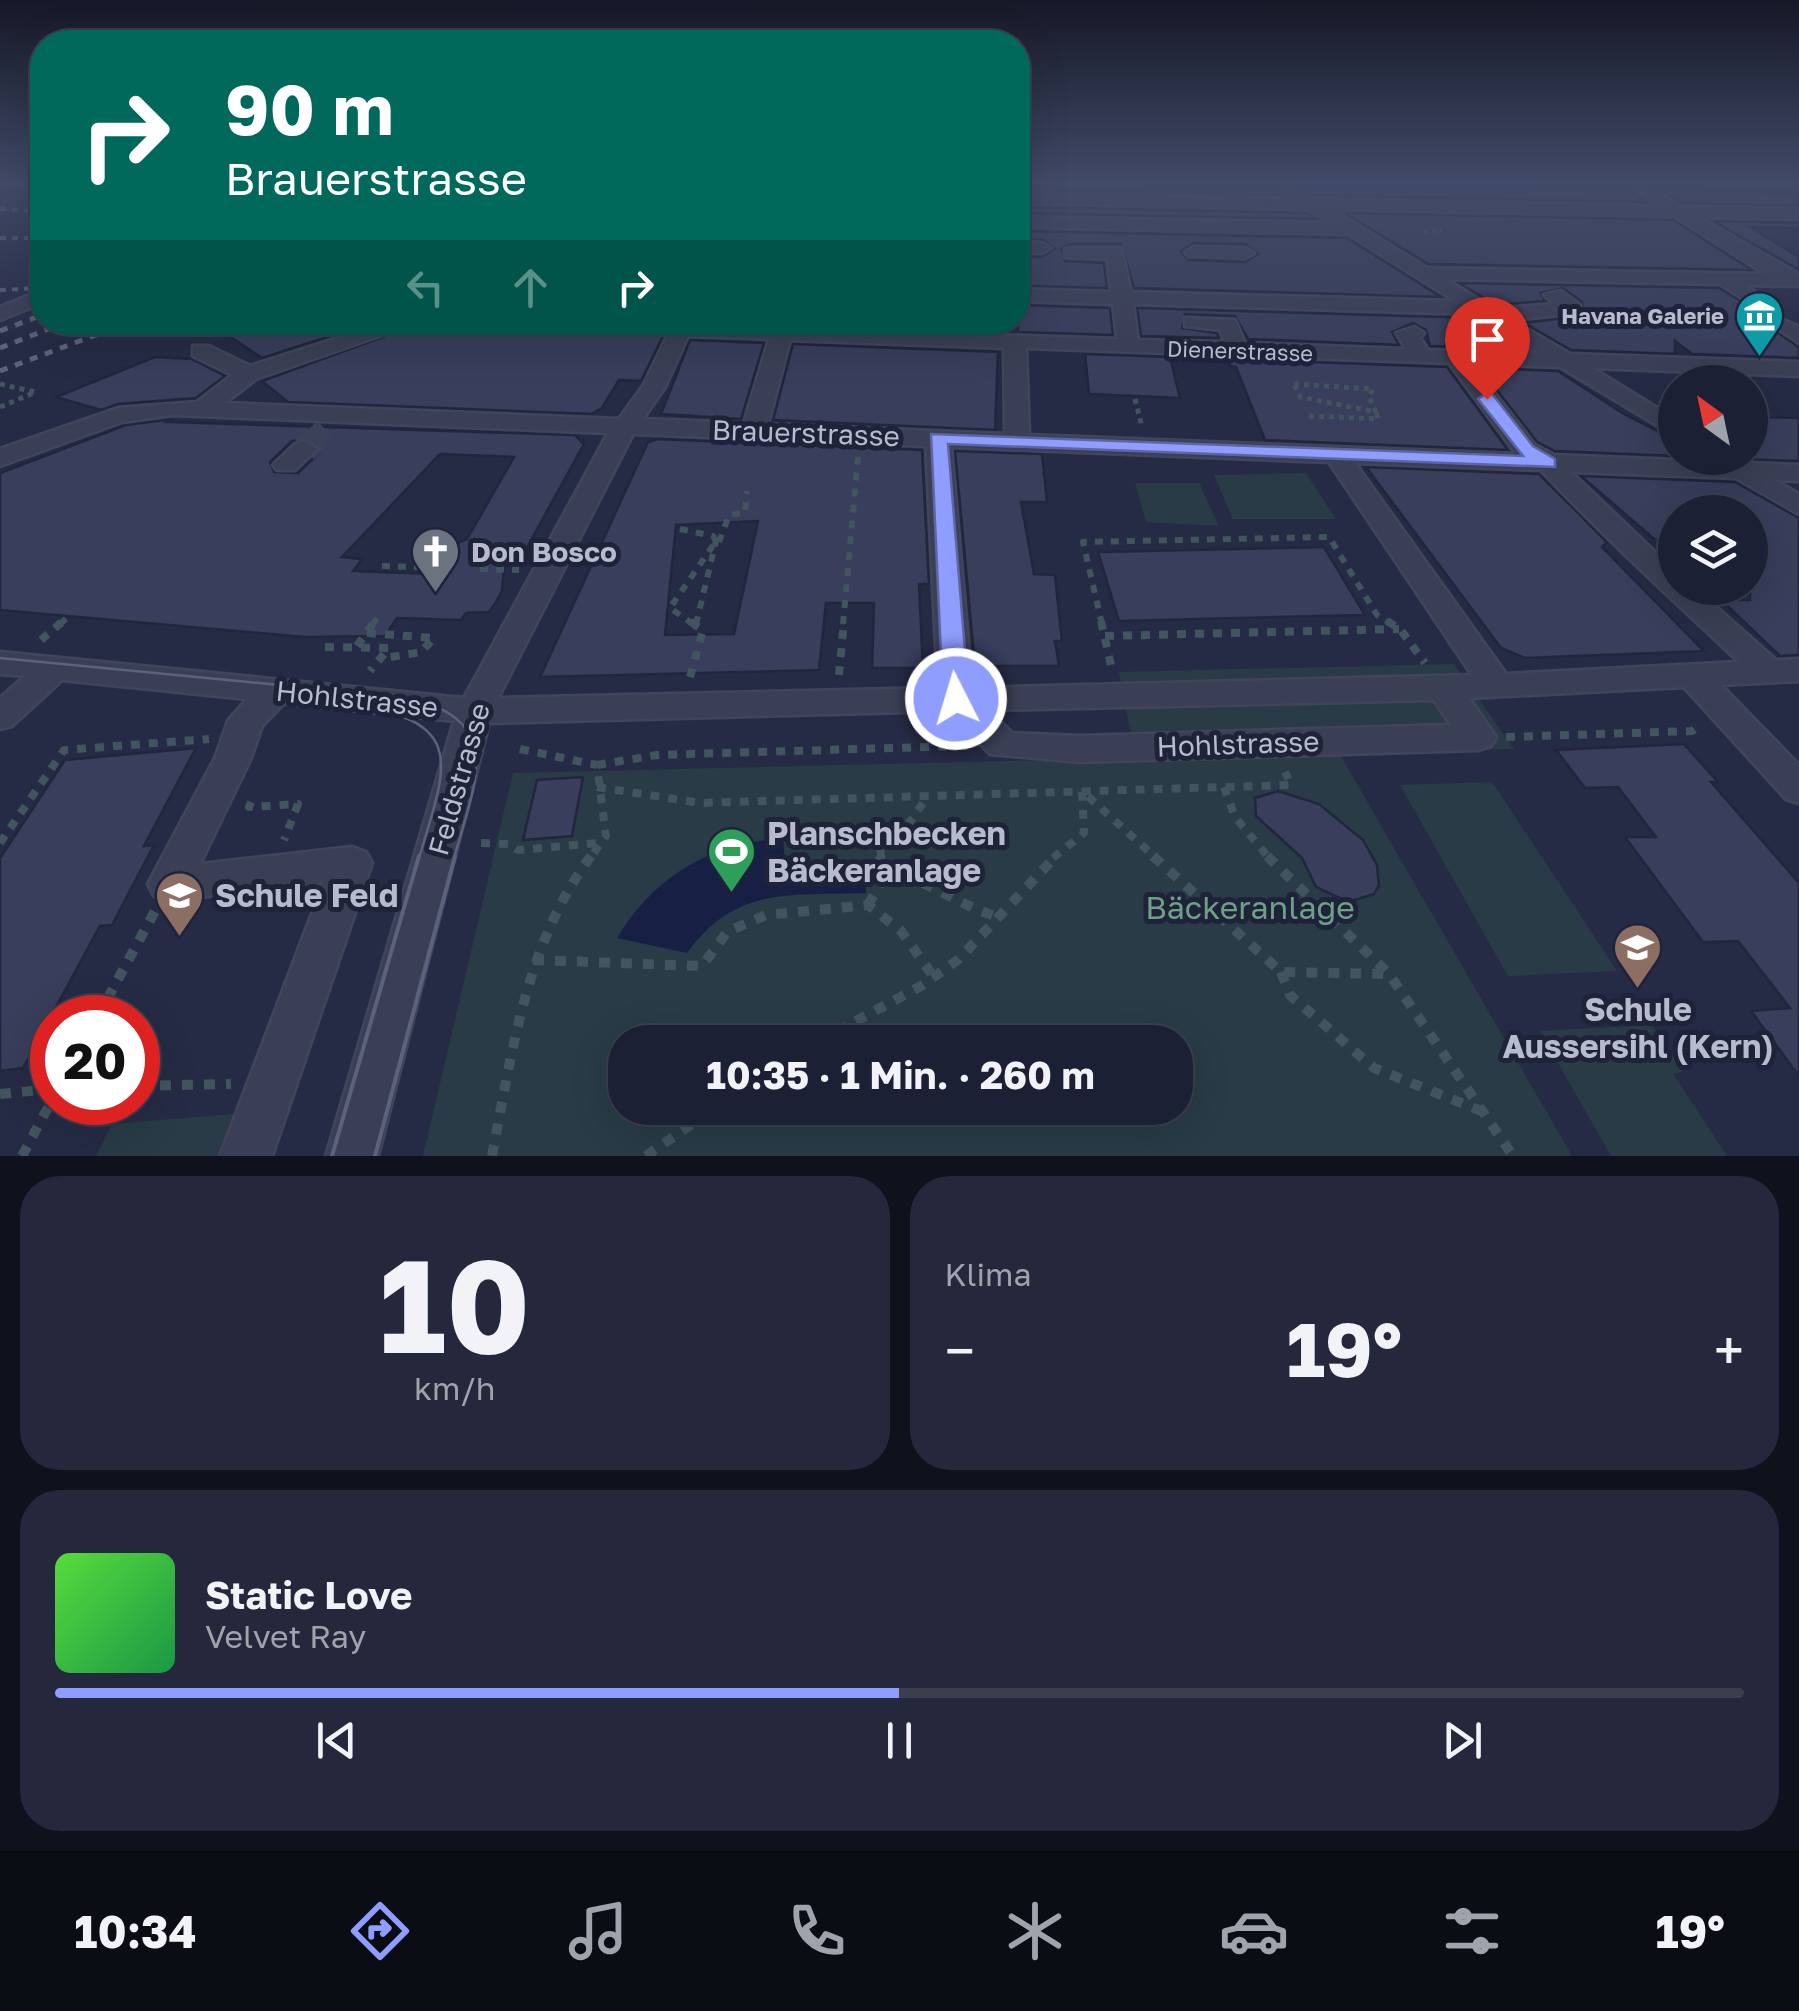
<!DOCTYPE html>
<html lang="de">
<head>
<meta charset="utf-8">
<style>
	:root { --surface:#1c2034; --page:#25283c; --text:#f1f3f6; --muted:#a0a3ac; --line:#3a3e4f; --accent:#8e9dfe }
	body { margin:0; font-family:"Golos Text",sans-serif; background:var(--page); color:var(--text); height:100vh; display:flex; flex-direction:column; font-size:38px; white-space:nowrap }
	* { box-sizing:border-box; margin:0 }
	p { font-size:32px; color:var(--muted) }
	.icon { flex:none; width:55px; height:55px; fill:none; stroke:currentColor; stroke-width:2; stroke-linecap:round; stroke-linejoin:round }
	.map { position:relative; height:1156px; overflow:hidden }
	.sheet { display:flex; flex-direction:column; gap:20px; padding:20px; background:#0f121d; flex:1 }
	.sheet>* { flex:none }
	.hud { position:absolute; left:30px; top:30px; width:1000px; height:305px; border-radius:40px; box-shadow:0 10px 40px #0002,0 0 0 2px var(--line); background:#00695c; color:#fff; overflow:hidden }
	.needle { width:65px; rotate:327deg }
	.tools { position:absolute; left:1658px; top:365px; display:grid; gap:20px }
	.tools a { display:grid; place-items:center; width:110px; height:110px; border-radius:50%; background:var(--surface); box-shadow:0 10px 40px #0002,0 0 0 2px var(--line); font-size:50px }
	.speed { position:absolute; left:30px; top:995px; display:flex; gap:20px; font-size:50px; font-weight:700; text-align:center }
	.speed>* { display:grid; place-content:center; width:130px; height:130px; border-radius:50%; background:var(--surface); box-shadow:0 10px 40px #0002,0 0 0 2px var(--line); line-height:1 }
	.speed .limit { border:15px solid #d22; background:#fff; color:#111 }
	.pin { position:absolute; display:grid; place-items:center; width:85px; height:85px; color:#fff; margin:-102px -42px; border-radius:50% 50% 50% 0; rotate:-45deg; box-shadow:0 0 10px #0007 }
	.pin .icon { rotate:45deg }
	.me { position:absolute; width:110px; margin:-55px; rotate:355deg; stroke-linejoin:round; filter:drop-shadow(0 0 8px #0008) }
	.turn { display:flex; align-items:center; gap:35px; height:210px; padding:0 30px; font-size:45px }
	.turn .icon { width:130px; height:130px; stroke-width:2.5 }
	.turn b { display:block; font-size:70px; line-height:85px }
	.lanes { display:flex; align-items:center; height:95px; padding:0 30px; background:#0003; justify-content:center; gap:50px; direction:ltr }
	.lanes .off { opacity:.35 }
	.big { font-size:75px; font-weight:700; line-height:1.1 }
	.sheet .widget { flex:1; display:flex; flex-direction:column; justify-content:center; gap:15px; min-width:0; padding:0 35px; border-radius:40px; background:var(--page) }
	.sheet .dial { align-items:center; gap:0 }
	.dial b { font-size:130px; line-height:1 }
	.song { display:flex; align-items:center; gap:30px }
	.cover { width:120px; height:120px; border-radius:15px; background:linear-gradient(135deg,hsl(110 70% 55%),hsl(140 70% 35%)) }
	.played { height:10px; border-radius:5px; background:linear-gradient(90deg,var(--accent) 50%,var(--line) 50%) }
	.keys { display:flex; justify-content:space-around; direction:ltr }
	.heat { display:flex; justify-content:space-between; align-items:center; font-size:55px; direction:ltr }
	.sheet .tiles { flex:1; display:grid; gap:20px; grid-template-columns:1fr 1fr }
	.widget:last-child { grid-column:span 2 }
	.trip { position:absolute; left:608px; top:1025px; width:585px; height:100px; border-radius:40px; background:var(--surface); box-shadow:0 10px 40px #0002,0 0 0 2px var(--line); font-weight:700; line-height:100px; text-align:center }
	.menu { display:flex; height:160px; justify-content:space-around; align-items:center; background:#0b0d15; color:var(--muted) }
	.menu .icon { width:70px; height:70px }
	.menu .active { color:var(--accent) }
	.menu b { font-size:45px; color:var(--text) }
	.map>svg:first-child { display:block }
	.green { fill:#283b46; fill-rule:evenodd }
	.water { fill:#171f45 }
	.building { fill:#383e5b; stroke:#21263c; stroke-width:2.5; fill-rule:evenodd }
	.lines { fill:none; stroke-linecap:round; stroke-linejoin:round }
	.minor-tunnel-far1 { stroke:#3c415a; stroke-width:22; stroke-dasharray:22 11; stroke-linecap:butt }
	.minor-tunnel { stroke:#3c415a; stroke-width:28; stroke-dasharray:28 14; stroke-linecap:butt }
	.minor-casing { stroke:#41455b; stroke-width:5 }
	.path-far4 { stroke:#42545e; stroke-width:4; stroke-dasharray:4 4; stroke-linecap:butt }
	.path-far3 { stroke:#42545e; stroke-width:5; stroke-dasharray:5 5; stroke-linecap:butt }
	.path-far2 { stroke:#42545e; stroke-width:6; stroke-dasharray:8 8; stroke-linecap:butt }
	.path-far1 { stroke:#42545e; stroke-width:8; stroke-dasharray:9 9; stroke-linecap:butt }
	.path { stroke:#42545e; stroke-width:10; stroke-dasharray:11 11; stroke-linecap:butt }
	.minor { fill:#3b3f55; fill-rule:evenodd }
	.tram-far1 { stroke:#5d627c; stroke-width:2.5 }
	.tram { stroke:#5d627c; stroke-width:4 }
	.rail-far1 { stroke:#5d627c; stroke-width:4; stroke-dasharray:6 6; stroke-linecap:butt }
	.rail { stroke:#5d627c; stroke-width:5; stroke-dasharray:8 8; stroke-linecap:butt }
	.route { fill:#8e9dfe; stroke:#5c66a5; stroke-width:2.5 }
	.labels { text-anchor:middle; stroke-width:10; stroke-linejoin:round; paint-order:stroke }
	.far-poi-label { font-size:22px; font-weight:bold; fill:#b8bbce; stroke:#1f233a; text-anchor:end }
	.far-street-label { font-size:22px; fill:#b8bbce; stroke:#1f233a }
	.street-label { font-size:28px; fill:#b8bbce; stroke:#1f233a }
	.poi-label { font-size:28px; font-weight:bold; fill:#b8bbce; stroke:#1f233a; text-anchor:start }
	.near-poi-label { font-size:32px; font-weight:bold; fill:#b8bbce; stroke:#1f233a; text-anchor:start }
	.near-park-label { font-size:32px; fill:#6ea086; stroke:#1f233a }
</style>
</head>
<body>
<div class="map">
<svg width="1799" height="1156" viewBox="0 0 1799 1156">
	<rect width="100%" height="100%" fill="#262b45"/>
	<g class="green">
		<path d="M1306 473 1336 519H1233L1214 475Z"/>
		<path d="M1135 483H1199L1219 526 1146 522Z"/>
		<path d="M1454 664 1514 749 1135 754 1119 672Z"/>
		<path d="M1339 753 1572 1156H423L513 773ZM625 1042H1175V1108H625Z"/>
		<path d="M1492 782 1617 971 1508 976 1400 785Z"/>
		<path d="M1652 1025 1683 1072 1673 1074 1727 1156H1611L1540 1031Z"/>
		<path d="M245 1113 228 1156H96L112 1124Z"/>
	</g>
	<path class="water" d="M783 838 785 864 865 863 866 893C790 896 736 885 687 953L617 938C655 875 710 844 783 838Z"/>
	<g class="building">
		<path d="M1018 183H1266L1280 195 1018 189Z"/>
		<path d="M1294 183H1621L1645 202 1315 195Z"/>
		<path d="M1649 183H1691L1708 192 1799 194V205L1682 203Z"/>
		<path d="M1018 207 1306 213 1317 219 1018 213Z"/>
		<path d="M1345 213 1673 220 1752 270 1428 264Z"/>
		<path d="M1713 221 1799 223V228L1750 227 1799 257V270Z"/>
		<path d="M1018 231 1347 238 1441 297 1134 288 1121 244H1071L1061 249 1065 261 1104 263 1107 288 1018 286V256L1042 257 1055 249 1044 240 1018 238ZM1194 243 1245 244 1258 254 1245 262 1188 260 1181 251Z"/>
		<path d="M1459 283 1719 288 1773 320 1768 326 1799 347V358L1692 354 1675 341V354L1571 350 1524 323 1583 316 1582 302 1563 288 1541 293 1545 301 1496 305Z"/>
		<path d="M1018 305 1110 308 1113 335 1018 332Z"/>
		<path d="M1137 308 1474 318 1524 349 1430 346 1426 330 1413 323 1392 332 1399 345 1248 339 1235 316 1185 314 1182 328 1217 333 1219 338 1141 336Z"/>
		<path d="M261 322H374L262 358 225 333Z"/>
		<path d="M424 322H670L641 381 619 380 602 408 591 414 288 402 262 381Z"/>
		<path d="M799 322H1000L999 331Z"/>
		<path d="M690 340 764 343 741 419 661 414Z"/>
		<path d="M793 344 998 352 995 430 773 420Z"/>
		<path d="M1085 354 1170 357 1180 398 1089 394Z"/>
		<path d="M155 357 192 359 225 376 196 398 118 404 101 410 56 397Z"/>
		<path d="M1227 359 1447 367 1508 450 1265 440 1236 367 1230 366Z"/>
		<path d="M1480 368 1558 371 1624 414 1675 440V456L1555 451 1537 442Z"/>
		<path d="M1750 417 1799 418V461L1707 458H1750Z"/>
		<path d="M172 419 167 422 575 435 584 444 519 562 504 567 502 591 495 604 489 612 466 613 461 620 397 618 385 636 304 637 0 610V473L126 425ZM306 438 319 446 320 452 298 473 274 472 270 462 292 441ZM440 454 514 457 467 539 453 545 434 574 353 571 362 559 342 557Z"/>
		<path d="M657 439 922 450 929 584H919L923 668H872L874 603H826L819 670 540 677 648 442ZM758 521 734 634 665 635 676 525Z"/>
		<path d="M955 451 1042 454 1047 502H1021L1034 574 1055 575 1062 641H1055L1059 666H975Z"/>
		<path d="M1366 467 1539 474 1607 542 1602 547 1704 651 1525 658 1501 648Z"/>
		<path d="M1581 476 1735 482 1799 518V655L1780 656 1721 600H1750V512H1675V557Z"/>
		<path d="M1324 547 1365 615 1119 621 1098 552Z"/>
		<path d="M1684 744 1718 782H1711L1799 883V1076L1751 1011 1790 1008 1738 941 1703 942 1625 837H1656L1618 787 1585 788 1556 750Z"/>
		<path d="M196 748 144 846 154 845 112 925 100 926 23 1068 0 1071V858L65 760Z"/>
		<path d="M583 777 572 836 523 840 537 780Z"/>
		<path d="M1278 791 1319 804 1363 840 1377 865 1379 885 1374 894 1348 902 1316 887 1302 858 1256 816 1255 798Z"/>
	</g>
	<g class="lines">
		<path class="minor-tunnel-far1" d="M313 440 325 429"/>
		<path class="minor-tunnel" d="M304 449 316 438"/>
		<defs>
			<g id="minor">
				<path d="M1269 183H1287L1314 199 1658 206 1624 183H1642L1681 207 1799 209V219L1698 217 1799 274V286L1746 285 1772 305 1762 311 1720 284 1445 279 1495 309 1554 304 1544 295 1561 291 1580 305V313L1512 320 1570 354 1799 362V376L1592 368 1675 419V436L1560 367 1472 364 1535 445 1554 455 1799 465V481L1774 480 1799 494V514L1736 478 1571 472 1675 571V588H1695L1776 660 1799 659V681L1721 685 1799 765V803L1786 799 1684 687 1469 698 1496 737 1491 746 1478 750 1079 762 990 754 948 711 489 723 378 1156H326L454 721 284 703 262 726 251 758 200 864 352 847 366 852 372 863 272 1156H220L324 882 169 901 154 896 148 884 215 758 228 721 247 699 62 680 12 726 0 729V698L25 676 0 674V652L464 698 608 433 174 415 122 422 0 466V449L118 408 197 402 232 375 193 356V346H209L250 366 388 322H420L256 379 225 403 619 419 643 386 674 322 773 327 775 322H795L794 328 1117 339 1113 304 1018 301V289L1111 292 1107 259 1065 257V249L1071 248H1121L1131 292 1455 301 1348 234 1018 227V217L1331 223 1307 209 1018 203V193L1292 199ZM1331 209 1674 216 1765 274 1427 268ZM1133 304 1475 314 1538 353 1428 350 1420 338 1424 333 1414 327 1396 333 1406 349 1245 343 1235 320 1185 318V326L1220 330 1224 342 1138 340ZM688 336 769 339 744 423 643 419 665 387ZM790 340 1004 348 1005 434 768 424ZM1026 348 1449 363 1516 454 1029 435ZM633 434 926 446 938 688 498 698ZM951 447 1329 462 1472 675 972 688ZM1355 463 1541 470C1605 538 1671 598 1739 662L1506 674ZM1434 700 1451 725 1079 736 1012 733 989 710Z"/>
				<path d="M1018 242 1042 243 1051 248 1042 253 1018 252Z"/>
				<path d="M1194 247 1245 248 1254 253 1245 258 1188 256 1185 252Z"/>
				<path d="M42 290V303L0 320V307Z"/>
				<path d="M1782 319 1799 327V343L1772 325Z"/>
				<path d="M304 441 317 449 295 470H277L273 465 295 444Z"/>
			</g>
		</defs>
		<use href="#minor" class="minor-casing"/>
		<g class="path-far4">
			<path d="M16 183 17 187 42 188"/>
			<path d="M1424 232 1442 230"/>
		</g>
		<g class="path-far3">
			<path d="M0 384 35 392"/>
			<path d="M1294 384 1373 389 1369 397 1376 412 1300 397Z"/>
			<path d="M1135 399 1142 427"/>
			<path d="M0 407 36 392"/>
			<path d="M1309 416 1378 419 1376 412"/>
		</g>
		<g class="path-far2">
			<path d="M680 529 713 536 716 541"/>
			<path d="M719 542 729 515 745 513 747 491"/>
			<path d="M382 566 447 568"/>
			<path d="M480 569 519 570"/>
			<path d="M60 624 68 617"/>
			<path d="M373 624 377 618"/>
			<path d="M693 624 670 608 716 541"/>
			<path d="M696 624 716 541"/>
			<path d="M843 624 858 457"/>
			<path d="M1102 624 1083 542 1329 537 1377 615 1391 624"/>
		</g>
		<g class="path-far1">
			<path d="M690 621 695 625 698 621"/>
			<path d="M1101 621 1112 670"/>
			<path d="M1387 621 1400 629 1425 663"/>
			<path d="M367 633 434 638 421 652 380 659"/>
			<path d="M1105 636 1399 629"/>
			<path d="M41 640 63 621"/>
			<path d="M357 646 375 621"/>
			<path d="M325 647 389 648 370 671"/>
			<path d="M839 675 844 621"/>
			<path d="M690 677 703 630 695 625"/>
			<path d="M1506 737 1692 731 1701 724"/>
			<path d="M520 749 597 765 606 836 590 858"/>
			<path d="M597 765 657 755 961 746"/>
			<path d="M597 787 700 803 1291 785 1285 772"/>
			<path d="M1224 787 1235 817 1269 858"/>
			<path d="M251 802 249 807 298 804 284 840"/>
			<path d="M0 843 64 750 209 739"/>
			<path d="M481 843 509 844 518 850 599 843"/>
			<path d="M881 858 879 833 909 823 928 796"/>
			<path d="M1053 858 1084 833 1082 791 1156 858"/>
		</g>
		<g class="path">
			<path d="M1153 856 1281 972 1389 974"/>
			<path d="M1267 856 1389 974 1513 1156"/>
			<path d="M881 869C923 877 956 904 998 917"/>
			<path d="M868 905 882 881 880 856"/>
			<path d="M533 960 702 966 727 932 766 915 868 905 901 931 933 976"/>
			<path d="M1281 972 1290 995 1374 1068 1484 1112"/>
			<path d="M97 1018 156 909"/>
			<path d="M817 1042 921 986 959 959 1056 856"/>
			<path d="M138 1086 231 1084"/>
			<path d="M0 1094 52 1089"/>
			<path d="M22 1156 52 1100"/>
			<path d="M492 1156C512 1052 526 943 591 856"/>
			<path d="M646 1156 715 1108"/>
		</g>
		<use href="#minor" class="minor"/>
		<g class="tram-far1">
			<path d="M0 658 404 697C508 719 475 782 454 858"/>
			<path d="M353 705C471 722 445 769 419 858"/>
		</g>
		<g class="tram">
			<path d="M332 1156 419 856"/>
			<path d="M375 1156 455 856"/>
		</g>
		<g class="rail-far1">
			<path d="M0 209 42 211"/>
			<path d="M0 238H42"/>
			<path d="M0 290 42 288"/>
		</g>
		<g class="rail">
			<path d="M0 331 42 315"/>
			<path d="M0 348 66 322"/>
			<path d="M0 371 130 322"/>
		</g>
	</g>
	<linearGradient id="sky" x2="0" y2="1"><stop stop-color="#151826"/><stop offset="0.53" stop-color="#414a68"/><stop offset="1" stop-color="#414a68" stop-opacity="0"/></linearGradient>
	<rect width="1799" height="344" fill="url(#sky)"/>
	<path class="route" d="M1487 393 1493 395 1533 446 1555 459V467L948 444 969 699 956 708 943 699 931 434 1523 456 1478 399Z"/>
	<defs>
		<symbol id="museum-pin" viewBox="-11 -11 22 30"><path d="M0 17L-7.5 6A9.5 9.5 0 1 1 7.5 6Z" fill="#0f9aa8" stroke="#1f233a"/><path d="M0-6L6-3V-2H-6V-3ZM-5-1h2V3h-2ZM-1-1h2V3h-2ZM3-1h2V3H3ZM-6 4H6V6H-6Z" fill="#fff"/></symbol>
		<symbol id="church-pin" viewBox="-11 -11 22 30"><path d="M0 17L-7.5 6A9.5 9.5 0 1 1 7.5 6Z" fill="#6b7280" stroke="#1f233a"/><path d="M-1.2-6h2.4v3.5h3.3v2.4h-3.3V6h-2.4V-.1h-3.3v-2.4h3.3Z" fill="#fff"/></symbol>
		<symbol id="stadium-pin" viewBox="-11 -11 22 30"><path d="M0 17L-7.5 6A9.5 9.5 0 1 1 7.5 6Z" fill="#2e9e5b" stroke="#1f233a"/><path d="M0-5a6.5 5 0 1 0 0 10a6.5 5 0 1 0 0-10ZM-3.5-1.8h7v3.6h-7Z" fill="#fff"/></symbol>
		<symbol id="school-pin" viewBox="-11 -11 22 30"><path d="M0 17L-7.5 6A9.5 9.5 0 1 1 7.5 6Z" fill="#8d6e63" stroke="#1f233a"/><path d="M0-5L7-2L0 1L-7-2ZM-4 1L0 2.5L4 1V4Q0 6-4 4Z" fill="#fff"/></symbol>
	</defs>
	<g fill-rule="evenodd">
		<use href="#museum-pin" x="1732" y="288" width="55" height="75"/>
		<use href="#church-pin" x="408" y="524" width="55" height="75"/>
		<use href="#stadium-pin" x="704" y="824" width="55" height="75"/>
		<use href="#school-pin" x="152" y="868" width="55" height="75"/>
		<use href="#school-pin" x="1610" y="920" width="55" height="75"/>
	</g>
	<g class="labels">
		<g class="far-poi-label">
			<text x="1724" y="324">Havana Galerie</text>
		</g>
		<g class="far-street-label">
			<text transform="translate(1240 351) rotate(2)" y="8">Dienerstrasse</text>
		</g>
		<g class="street-label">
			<text transform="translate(806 433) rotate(2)" y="10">Brauerstrasse</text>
			<text transform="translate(357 699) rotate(6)" y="10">Hohlstrasse</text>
			<text transform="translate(1238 744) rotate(-2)" y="10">Hohlstrasse</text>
			<text transform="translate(459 779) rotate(-74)" y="10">Feldstrasse</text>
		</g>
		<g class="poi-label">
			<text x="471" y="562">Don Bosco</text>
		</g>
		<g class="near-poi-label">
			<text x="767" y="845">Planschbecken<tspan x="767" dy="37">Bäckeranlage</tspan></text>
			<text x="215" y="907">Schule Feld</text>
			<text x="1638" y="1021" text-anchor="middle">Schule<tspan x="1638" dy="37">Aussersihl (Kern)</tspan></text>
		</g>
		<g class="near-park-label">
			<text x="1250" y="919">Bäckeranlage</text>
		</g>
	</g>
</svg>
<div class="tools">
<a><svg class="needle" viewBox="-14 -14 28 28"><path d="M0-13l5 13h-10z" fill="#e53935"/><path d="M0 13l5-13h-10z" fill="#a0a3ac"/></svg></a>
<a><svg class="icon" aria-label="layers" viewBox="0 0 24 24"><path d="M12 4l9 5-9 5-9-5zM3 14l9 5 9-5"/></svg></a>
</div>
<div class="speed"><div class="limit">20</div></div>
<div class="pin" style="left:1487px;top:399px;background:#d93025"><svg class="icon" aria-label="arrive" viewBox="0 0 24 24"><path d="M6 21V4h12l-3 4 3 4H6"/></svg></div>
<svg class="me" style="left:956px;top:699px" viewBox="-20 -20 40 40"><circle r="17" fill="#8e9dfe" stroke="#fff" stroke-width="3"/><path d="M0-11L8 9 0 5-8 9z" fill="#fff"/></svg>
<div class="trip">10:35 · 1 Min. · 260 m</div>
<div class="hud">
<div class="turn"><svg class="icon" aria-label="right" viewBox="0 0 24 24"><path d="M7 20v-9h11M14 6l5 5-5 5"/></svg><div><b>90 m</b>Brauerstrasse</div></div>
<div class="lanes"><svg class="icon off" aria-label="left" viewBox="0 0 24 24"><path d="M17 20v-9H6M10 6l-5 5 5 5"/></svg><svg class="icon off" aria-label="ahead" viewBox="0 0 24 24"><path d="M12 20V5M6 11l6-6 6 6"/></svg><svg class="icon" aria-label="right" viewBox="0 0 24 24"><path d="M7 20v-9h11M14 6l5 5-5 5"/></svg></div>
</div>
</div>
<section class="sheet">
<div class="tiles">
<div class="widget dial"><b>10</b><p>km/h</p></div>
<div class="widget"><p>Klima</p>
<div class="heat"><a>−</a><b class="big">19°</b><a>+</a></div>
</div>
<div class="widget">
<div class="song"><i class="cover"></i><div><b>Static Love</b><p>Velvet Ray</p></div></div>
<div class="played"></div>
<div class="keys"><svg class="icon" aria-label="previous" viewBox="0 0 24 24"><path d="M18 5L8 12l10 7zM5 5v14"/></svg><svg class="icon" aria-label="pause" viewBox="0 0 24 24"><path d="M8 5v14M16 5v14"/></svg><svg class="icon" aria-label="next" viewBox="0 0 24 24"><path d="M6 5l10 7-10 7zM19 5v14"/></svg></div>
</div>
</div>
</section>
<nav class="menu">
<b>10:34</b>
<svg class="icon active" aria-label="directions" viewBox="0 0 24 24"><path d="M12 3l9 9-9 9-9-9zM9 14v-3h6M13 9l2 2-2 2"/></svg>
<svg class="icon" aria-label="music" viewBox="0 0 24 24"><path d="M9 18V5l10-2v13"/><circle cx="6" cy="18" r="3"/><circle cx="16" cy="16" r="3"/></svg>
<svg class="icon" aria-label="phone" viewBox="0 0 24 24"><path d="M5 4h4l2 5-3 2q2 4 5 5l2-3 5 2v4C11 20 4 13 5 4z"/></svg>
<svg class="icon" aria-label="climate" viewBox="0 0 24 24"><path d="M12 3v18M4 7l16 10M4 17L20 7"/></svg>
<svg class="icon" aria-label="car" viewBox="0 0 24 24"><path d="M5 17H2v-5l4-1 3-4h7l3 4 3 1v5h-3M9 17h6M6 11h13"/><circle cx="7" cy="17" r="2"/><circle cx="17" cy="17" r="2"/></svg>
<svg class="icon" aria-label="filters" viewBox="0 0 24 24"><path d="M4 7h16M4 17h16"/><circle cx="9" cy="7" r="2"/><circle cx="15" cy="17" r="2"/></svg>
<b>19°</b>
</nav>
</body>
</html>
